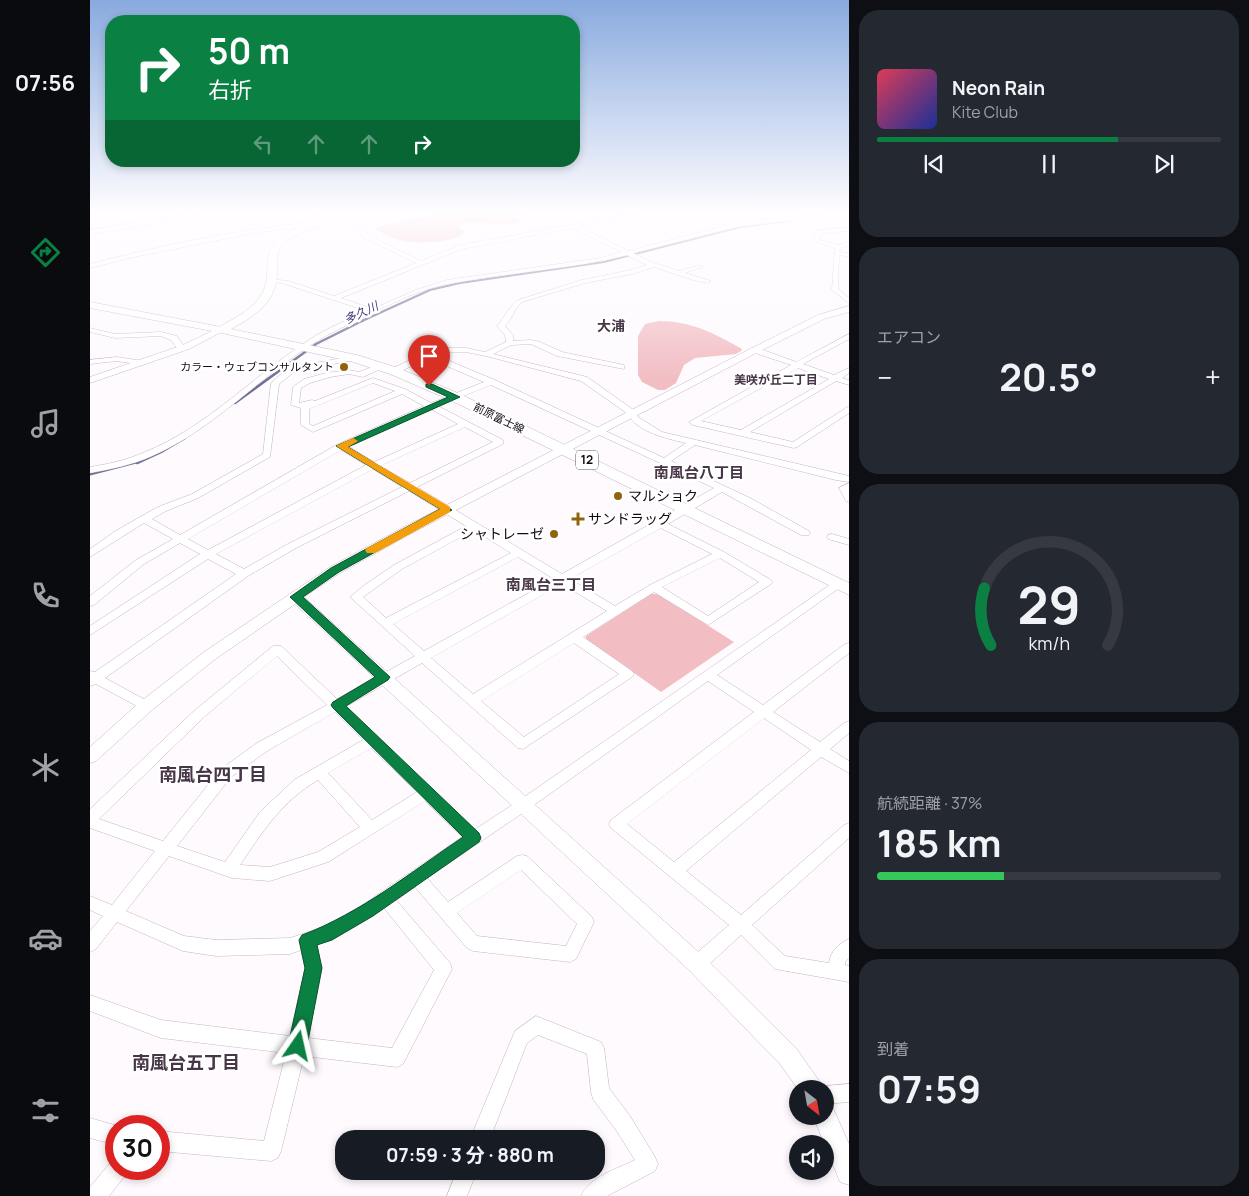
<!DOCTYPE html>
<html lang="ja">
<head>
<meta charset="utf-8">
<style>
	:root { --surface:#171b24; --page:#242831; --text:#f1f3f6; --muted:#9ea1a6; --line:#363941; --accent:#0b8043 }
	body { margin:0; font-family:Manrope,"Noto Sans JP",sans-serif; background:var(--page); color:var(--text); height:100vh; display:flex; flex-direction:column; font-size:19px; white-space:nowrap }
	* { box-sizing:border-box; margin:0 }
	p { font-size:16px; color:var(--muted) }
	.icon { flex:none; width:28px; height:28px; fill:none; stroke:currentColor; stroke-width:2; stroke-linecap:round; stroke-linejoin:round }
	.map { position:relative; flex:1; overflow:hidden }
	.side { display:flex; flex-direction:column; gap:10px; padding:10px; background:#0d0f14; width:400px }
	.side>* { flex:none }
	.banner { position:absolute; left:15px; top:15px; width:475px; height:152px; border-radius:20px; box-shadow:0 2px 8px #0003; background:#0b8043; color:#fff; overflow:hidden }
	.needle { width:32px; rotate:149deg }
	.controls { position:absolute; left:699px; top:1080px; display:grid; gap:10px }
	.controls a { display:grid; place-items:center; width:45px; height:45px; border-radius:50%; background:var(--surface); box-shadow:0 2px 8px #0003; font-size:25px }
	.speed { position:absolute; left:15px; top:1115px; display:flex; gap:10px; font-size:25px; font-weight:700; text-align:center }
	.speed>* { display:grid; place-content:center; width:65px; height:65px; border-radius:50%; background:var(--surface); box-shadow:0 2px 8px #0003; line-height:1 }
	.speed .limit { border:8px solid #d22; background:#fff; color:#111 }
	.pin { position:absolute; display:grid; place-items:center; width:42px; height:42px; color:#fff; margin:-51px -21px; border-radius:50% 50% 50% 0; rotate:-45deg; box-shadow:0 0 5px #0007 }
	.pin .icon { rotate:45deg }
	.me { position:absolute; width:55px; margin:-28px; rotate:11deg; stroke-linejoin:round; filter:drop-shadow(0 0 4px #0008) }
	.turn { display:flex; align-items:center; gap:18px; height:105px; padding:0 20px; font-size:22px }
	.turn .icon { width:65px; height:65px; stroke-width:2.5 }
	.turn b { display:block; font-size:35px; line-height:42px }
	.lanes { display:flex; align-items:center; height:48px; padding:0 20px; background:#0003; justify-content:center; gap:25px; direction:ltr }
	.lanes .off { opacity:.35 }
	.big { font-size:38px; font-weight:700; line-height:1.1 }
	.side .card { flex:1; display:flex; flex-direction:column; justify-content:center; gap:8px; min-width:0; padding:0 18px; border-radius:20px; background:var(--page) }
	.side .dial { align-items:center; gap:0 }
	.dial svg { height:130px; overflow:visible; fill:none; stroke:var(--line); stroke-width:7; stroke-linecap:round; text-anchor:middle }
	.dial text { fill:var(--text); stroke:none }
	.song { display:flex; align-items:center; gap:15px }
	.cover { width:60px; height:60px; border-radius:8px; background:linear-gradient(135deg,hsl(350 70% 55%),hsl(230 70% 35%)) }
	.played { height:5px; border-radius:2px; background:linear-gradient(90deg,var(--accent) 70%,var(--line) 70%) }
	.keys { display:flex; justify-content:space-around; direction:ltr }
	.heat { display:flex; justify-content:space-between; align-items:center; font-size:28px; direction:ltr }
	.charge { height:8px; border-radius:4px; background:linear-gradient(90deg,#34c759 37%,var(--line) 0) }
	.trip { position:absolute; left:245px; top:1130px; width:270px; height:50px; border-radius:20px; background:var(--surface); box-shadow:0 2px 8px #0003; font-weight:700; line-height:50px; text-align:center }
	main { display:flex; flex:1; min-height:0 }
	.tab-bar { display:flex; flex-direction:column; width:90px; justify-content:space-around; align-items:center; background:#090b0e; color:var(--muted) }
	.tab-bar .icon { width:35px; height:35px }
	.tab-bar .on { color:var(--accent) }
	.tab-bar b { font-size:22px; color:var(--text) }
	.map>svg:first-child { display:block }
	.green { fill:#f2bec4 }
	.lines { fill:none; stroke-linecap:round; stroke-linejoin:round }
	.stream-far2 { stroke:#717098; stroke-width:2 }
	.stream-far1 { stroke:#717098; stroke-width:2.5 }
	.stream { stroke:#717098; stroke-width:3 }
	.minor-casing { stroke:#c7b2c7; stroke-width:1 }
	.tertiary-casing { stroke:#c7b2c7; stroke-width:1 }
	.primary-casing { stroke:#c7b2c7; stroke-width:1 }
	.minor { fill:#fff; fill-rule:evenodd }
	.tertiary { fill:#fff; fill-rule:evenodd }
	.primary { fill:#fff; fill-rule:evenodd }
	.route { fill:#0b8043; stroke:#07532c }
	.slow { fill:#f59e0b }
	.poi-dot { fill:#90630c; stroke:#fff; stroke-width:2 }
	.labels { text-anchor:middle; stroke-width:5; stroke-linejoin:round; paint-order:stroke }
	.far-poi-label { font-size:11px; fill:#110a11; stroke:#fff; text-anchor:end }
	.far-street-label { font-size:11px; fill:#110a11; stroke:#fff }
	.far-water-label { font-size:12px; font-style:italic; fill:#403d7f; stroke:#fff }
	.far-neighbourhood-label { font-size:12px; font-weight:bold; fill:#473647; stroke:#fff }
	.shield { fill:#fff; stroke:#585458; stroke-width:1 }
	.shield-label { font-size:12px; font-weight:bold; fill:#110a11 }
	.far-quarter-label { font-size:14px; font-weight:bold; fill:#473647; stroke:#fff }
	.poi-label { font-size:14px; fill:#110a11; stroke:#fff; text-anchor:start }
	.neighbourhood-label { font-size:15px; font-weight:bold; fill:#473647; stroke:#fff }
	.near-neighbourhood-label { font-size:18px; font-weight:bold; fill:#473647; stroke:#fff }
</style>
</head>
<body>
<main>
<nav class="tab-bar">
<b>07:56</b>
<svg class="icon on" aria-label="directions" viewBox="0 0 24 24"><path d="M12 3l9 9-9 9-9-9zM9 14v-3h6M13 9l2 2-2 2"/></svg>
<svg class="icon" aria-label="music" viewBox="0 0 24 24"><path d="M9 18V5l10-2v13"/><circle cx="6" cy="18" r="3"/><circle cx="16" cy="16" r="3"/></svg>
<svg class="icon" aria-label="phone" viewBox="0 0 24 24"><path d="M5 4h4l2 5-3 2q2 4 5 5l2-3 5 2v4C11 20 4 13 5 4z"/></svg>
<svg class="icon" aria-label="climate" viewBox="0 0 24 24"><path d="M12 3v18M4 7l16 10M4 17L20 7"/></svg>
<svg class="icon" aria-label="car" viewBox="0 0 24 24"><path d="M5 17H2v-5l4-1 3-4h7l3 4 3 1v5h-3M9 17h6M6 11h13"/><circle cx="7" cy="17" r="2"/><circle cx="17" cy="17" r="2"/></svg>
<svg class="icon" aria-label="filters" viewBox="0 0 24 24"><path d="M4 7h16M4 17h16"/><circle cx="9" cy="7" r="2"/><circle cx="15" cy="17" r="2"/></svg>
</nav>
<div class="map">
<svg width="759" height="1196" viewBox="0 0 759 1196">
	<rect width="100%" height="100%" fill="#fefafe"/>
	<g class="green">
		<path d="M356 212H454L428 215 427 216 430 220 429 223C406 228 389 218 367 226L374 232C366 244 323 244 309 240 300 237 292 232 283 228Z"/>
		<path d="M569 321C601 321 624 333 652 349L651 351 646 354 605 358 594 365 586 383 575 390H568L552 382 548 375V336L555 324Z"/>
		<path d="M561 594H568L644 642 571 692 496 639V636Z"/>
	</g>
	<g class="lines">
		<g class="stream-far2">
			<path d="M516 219 549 212"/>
			<path d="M272 321 340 290 370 283 514 262 650 227 705 220"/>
		</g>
		<g class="stream-far1">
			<path d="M145 403 226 344 274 320"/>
			<path d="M47 463 73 451 95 438"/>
		</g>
		<path class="stream" d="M0 474 50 461"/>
		<defs>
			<g id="minor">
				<path d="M110 212H120L42 228 0 234V230Z"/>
				<path d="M214 212H226L246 216 243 218Z"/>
				<path d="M256 212 268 214 277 235 331 261 370 245 551 212H561L489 226 538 251 646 223 695 217 759 214V218L695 221 646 227 543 253 561 262 589 271 612 265V267L595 273 621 281 618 283 603 280 564 267 542 274 495 283 432 302C424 309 422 319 415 326L423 335V341L441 340 450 342 472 352 534 365V369L467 356 441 344 421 345 403 354 497 377 545 411 548 417 572 432 759 476V482L746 480 605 445 581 461 660 498 719 531 720 533 719 535H711L632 492 578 524 634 552 681 580 683 582 681 584 618 625 564 592 493 637 542 671 544 674 542 677 433 749 428 748 332 663 255 707 384 830 427 802 744 582H752L754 584 752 586 627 675 673 705 755 644 759 643V653L683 712 730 742 754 723 759 721V733L740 749 759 761V773L731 757 596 871 651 915 754 825 759 823V838L662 925 695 956 739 963C740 952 749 943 759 939V958L755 962V965L759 966V982L685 969 651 935 613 970 607 972 601 970 599 964 601 958 639 925 521 828 519 824 521 820 664 712 618 681 437 810 337 878 358 902 427 856 432 855 437 856 502 917 504 922 486 959 480 962 383 951 377 948 325 887 306 900 360 963 362 969 313 1064 307 1067 214 1056 191 1151 188 1158 181 1161 69 1151V1131L174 1141 196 1053 71 1038 0 1011V995L71 1020 200 1036 215 968 211 950 200 954 126 956 93 951 27 922 6 949 0 952V931L13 916 0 910V896L22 905 65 851 0 828V809L104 711 183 646H191L247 699 325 656 260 597 276 584 304 565 376 526 319 491 206 548 158 576 15 678 61 703 62 706 61 709 56 711 6 684 0 686V671L5 672 146 574 118 559 0 635V626L110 554 90 543 54 564 4 605 0 606V596L46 560 83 539 54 523 0 557V549L24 532 50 517 68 507 102 494 173 454 181 383 198 368 263 356 267 358 263 360 204 372 189 384 180 457 108 498 76 511 62 519 90 535 248 444 334 406 312 394 223 432 211 425V408L201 405 203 387 214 379 236 373 259 370 269 372 290 364 294 366 293 368 273 377 259 374 240 377 220 383 211 388 209 403 222 400 225 401 283 378 315 389 341 403 394 382 338 358 307 373H301V369L335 353 355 348H376L395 352 416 342 415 335 407 326C415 317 419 307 428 300L492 280 541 270 557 265 537 255C478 270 417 272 358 284 324 290 281 314 249 329 181 362 132 426 62 456 42 465 21 469 0 473V467C19 464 37 460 55 452 117 427 163 376 219 340 237 328 257 320 277 311L195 284 180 281V279L198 281 244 296 326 263 273 237 264 216ZM483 228 532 252 510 258 357 280 326 290 283 309 251 298 372 249ZM355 352H376L396 356 491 381 538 414C546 432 579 439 596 443L574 458 405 380 345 355ZM283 383 305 391 223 426 219 424V409ZM401 385 624 488 472 574 327 487 413 444V440L348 406ZM341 409 368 424 284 462 258 446ZM375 427 403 442 320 483 290 466ZM251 450 276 465 118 550 98 539ZM283 469 312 487 198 544 154 569 126 554ZM571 528 622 554 560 585 525 606 480 579ZM384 530 421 553 296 618 273 597 312 569ZM428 557 464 579 334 651 303 624ZM630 558 669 582 618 616 572 587ZM472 584 517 611 383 694 341 658ZM484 643 529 674 434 737 391 701ZM187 656 237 705 167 743 131 769 73 841 9 819 114 717ZM245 712 273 740 204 780 170 812 135 862 87 846 141 777 177 751ZM674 718 721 750 584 862 537 824ZM281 748 327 792 282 820 238 773ZM228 780 270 827 228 852 180 867 150 865C173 831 192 801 228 780ZM335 801 372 837 271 906 231 928 200 938 126 940 94 936 36 911 79 856 142 878 180 881 238 862ZM431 870 487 924 476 946 387 936 367 913ZM294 908 344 970 302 1048 218 1038 231 968 227 944 242 939Z"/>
				<path d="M213 223 225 226 169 232 39 258 0 268V264C70 246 141 231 213 223Z"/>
				<path d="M759 227V231L731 233 729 240 748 245 759 242V246L751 248 749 252 759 253V257L749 255 748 289 759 298V303L742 290 745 248 723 241 726 231Z"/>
				<path d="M0 328 25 334 71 332 87 336 96 349 89 351 81 340 71 336 25 338 0 332Z"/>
				<path d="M759 334V339L713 364 744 375 759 368V373L752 378 759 380V385L746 381 660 432 703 442 759 406V413L707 447 704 448 603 425 599 422 701 365 662 352V348H668L706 362ZM708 368 739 379 651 430 611 421Z"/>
				<path d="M27 357 53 361 57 363 53 365 27 361 0 364V360Z"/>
				<path d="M759 483V502L756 501 749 488Z"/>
				<path d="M742 534 759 539V545L738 539 737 537 738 535Z"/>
				<path d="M446 1016 511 1042 514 1048 519 1088 540 1116 565 1157 568 1164 565 1171 517 1196H491C499 1177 527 1169 545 1160L526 1130 503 1099 501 1092 497 1054 448 1035 437 1043 400 1139H380L425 1031Z"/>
				<path d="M759 1084V1102L735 1104V1089L728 1088 735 1086Z"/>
				<path d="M0 1118 28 1126H26V1145L0 1138Z"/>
				<path d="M26 1160V1169H38L35 1176 19 1196H0V1187L21 1162Z"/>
				<path d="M367 1171H387L377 1196H357Z"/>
			</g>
			<g id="tertiary">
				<path d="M0 302 131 327 135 330 99 349 0 383V377L93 345 122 331 0 308Z"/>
				<path d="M759 306V312L734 319 668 352 322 533 250 573 214 597 614 957 706 1048 729 1081 732 1089H708L690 1064 600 971 205 604 124 660 62 710 6 761 0 763V747L50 702 114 652 240 567 314 527 662 348 728 315Z"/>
				<path d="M735 1104 743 1108 759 1144V1185L750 1182 723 1116H735Z"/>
			</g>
			<path id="primary" d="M247 212H258C241 227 205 228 190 249 186 255 187 264 187 272 187 302 165 316 141 329L267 355 308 368 370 394 759 583V595L360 400 300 374 260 361 127 332 125 330 127 328C150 315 176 304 177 275 178 265 176 254 183 246 197 228 227 220 247 212Z"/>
		</defs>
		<use href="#minor" class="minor-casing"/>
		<use href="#tertiary" class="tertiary-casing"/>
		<use href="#primary" class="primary-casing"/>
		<use href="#minor" class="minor"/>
		<use href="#tertiary" class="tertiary"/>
		<use href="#primary" class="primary"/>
	</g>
	<linearGradient id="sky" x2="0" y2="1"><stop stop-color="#89aadf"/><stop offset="0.56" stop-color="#fffdff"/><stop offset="1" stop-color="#fffdff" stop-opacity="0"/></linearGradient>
	<rect width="759" height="379" fill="url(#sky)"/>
	<path class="route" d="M336 384H342L370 397 258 447 362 510 249 572 213 597 300 677 298 680 256 706 389 833 391 838 389 842 283 916 242 940 227 945 232 968 217 1046 214 1052 208 1055 201 1052 198 1046 215 968 209 940 212 935C271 913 321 872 373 837L243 708 241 705 243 702 285 677 200 597 241 568 350 509 246 446 358 397 336 387Z"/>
	<path class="slow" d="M263 438 268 441 258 447 360 507V512L285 553H277L275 550 277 548 350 509 246 446Z"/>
	<g class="poi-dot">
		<circle cx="254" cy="367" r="5"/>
		<circle cx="528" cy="496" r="5"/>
		<path d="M485.5 511.5h5v5h5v5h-5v5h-5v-5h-5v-5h5z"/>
		<circle cx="464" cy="534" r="5"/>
	</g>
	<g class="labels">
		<g class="far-poi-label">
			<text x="244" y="371">カラー・ウェブコンサルタント</text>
		</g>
		<g class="far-street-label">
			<text transform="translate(409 418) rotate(26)" y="4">前原富士線</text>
		</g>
		<g class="far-water-label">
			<text transform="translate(271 313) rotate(-25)" y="4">多久川</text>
		</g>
		<g class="far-neighbourhood-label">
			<text x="686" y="384">美咲が丘二丁目</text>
		</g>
		<rect class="shield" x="486" y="450.5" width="22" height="19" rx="4"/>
		<g class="shield-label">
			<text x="497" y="464">12</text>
		</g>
		<g class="far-quarter-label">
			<text x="521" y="331">大浦</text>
		</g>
		<g class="poi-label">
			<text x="538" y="501">マルショク</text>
			<text x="498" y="524">サンドラッグ</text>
			<text x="454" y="539" text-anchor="end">シャトレーゼ</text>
		</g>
		<g class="neighbourhood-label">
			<text x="609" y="478">南風台八丁目</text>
			<text x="461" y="590">南風台三丁目</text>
		</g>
		<g class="near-neighbourhood-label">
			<text x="123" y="781">南風台四丁目</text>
			<text x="96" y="1069">南風台五丁目</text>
		</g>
	</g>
</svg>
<div class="controls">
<a><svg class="needle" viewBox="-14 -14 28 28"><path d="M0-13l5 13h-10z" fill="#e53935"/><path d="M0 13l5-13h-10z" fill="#9ea1a6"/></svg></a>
<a><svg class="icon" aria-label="sound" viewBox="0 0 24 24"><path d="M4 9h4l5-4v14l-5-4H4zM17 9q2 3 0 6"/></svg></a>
</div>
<div class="speed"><div class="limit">30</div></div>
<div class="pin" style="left:339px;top:386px;background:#d93025"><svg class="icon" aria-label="arrive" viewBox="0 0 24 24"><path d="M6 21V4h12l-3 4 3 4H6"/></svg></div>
<svg class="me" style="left:208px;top:1046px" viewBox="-20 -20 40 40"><path d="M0-17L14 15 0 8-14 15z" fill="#0b8043" stroke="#fff" stroke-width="4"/></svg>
<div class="trip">07:59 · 3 分 · 880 m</div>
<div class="banner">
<div class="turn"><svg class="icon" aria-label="right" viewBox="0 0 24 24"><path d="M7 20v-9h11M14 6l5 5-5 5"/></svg><div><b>50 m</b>右折</div></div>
<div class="lanes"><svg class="icon off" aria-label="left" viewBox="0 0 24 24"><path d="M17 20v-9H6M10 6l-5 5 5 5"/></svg><svg class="icon off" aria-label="ahead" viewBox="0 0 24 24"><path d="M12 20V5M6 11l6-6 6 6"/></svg><svg class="icon off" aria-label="ahead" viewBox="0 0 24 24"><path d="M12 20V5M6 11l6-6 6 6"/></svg><svg class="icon" aria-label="right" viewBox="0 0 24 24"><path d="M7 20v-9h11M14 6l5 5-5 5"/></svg></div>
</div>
</div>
<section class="side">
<div class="card">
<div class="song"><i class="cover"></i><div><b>Neon Rain</b><p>Kite Club</p></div></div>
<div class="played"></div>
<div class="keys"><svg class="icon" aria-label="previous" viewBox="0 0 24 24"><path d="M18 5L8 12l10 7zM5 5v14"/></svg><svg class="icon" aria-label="pause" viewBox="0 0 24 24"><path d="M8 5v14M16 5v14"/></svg><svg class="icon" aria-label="next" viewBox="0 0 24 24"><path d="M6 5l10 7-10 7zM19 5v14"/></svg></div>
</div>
<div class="card"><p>エアコン</p>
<div class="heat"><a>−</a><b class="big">20.5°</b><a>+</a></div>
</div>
<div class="card dial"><svg viewBox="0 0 100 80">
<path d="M14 69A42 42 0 1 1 86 69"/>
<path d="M14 69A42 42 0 0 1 10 34" stroke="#0b8043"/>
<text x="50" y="56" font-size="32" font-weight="700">29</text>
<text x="50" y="72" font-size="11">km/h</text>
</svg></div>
<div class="card"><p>航続距離 · 37%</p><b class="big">185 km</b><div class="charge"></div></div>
<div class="card"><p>到着</p><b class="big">07:59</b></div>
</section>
</main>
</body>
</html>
